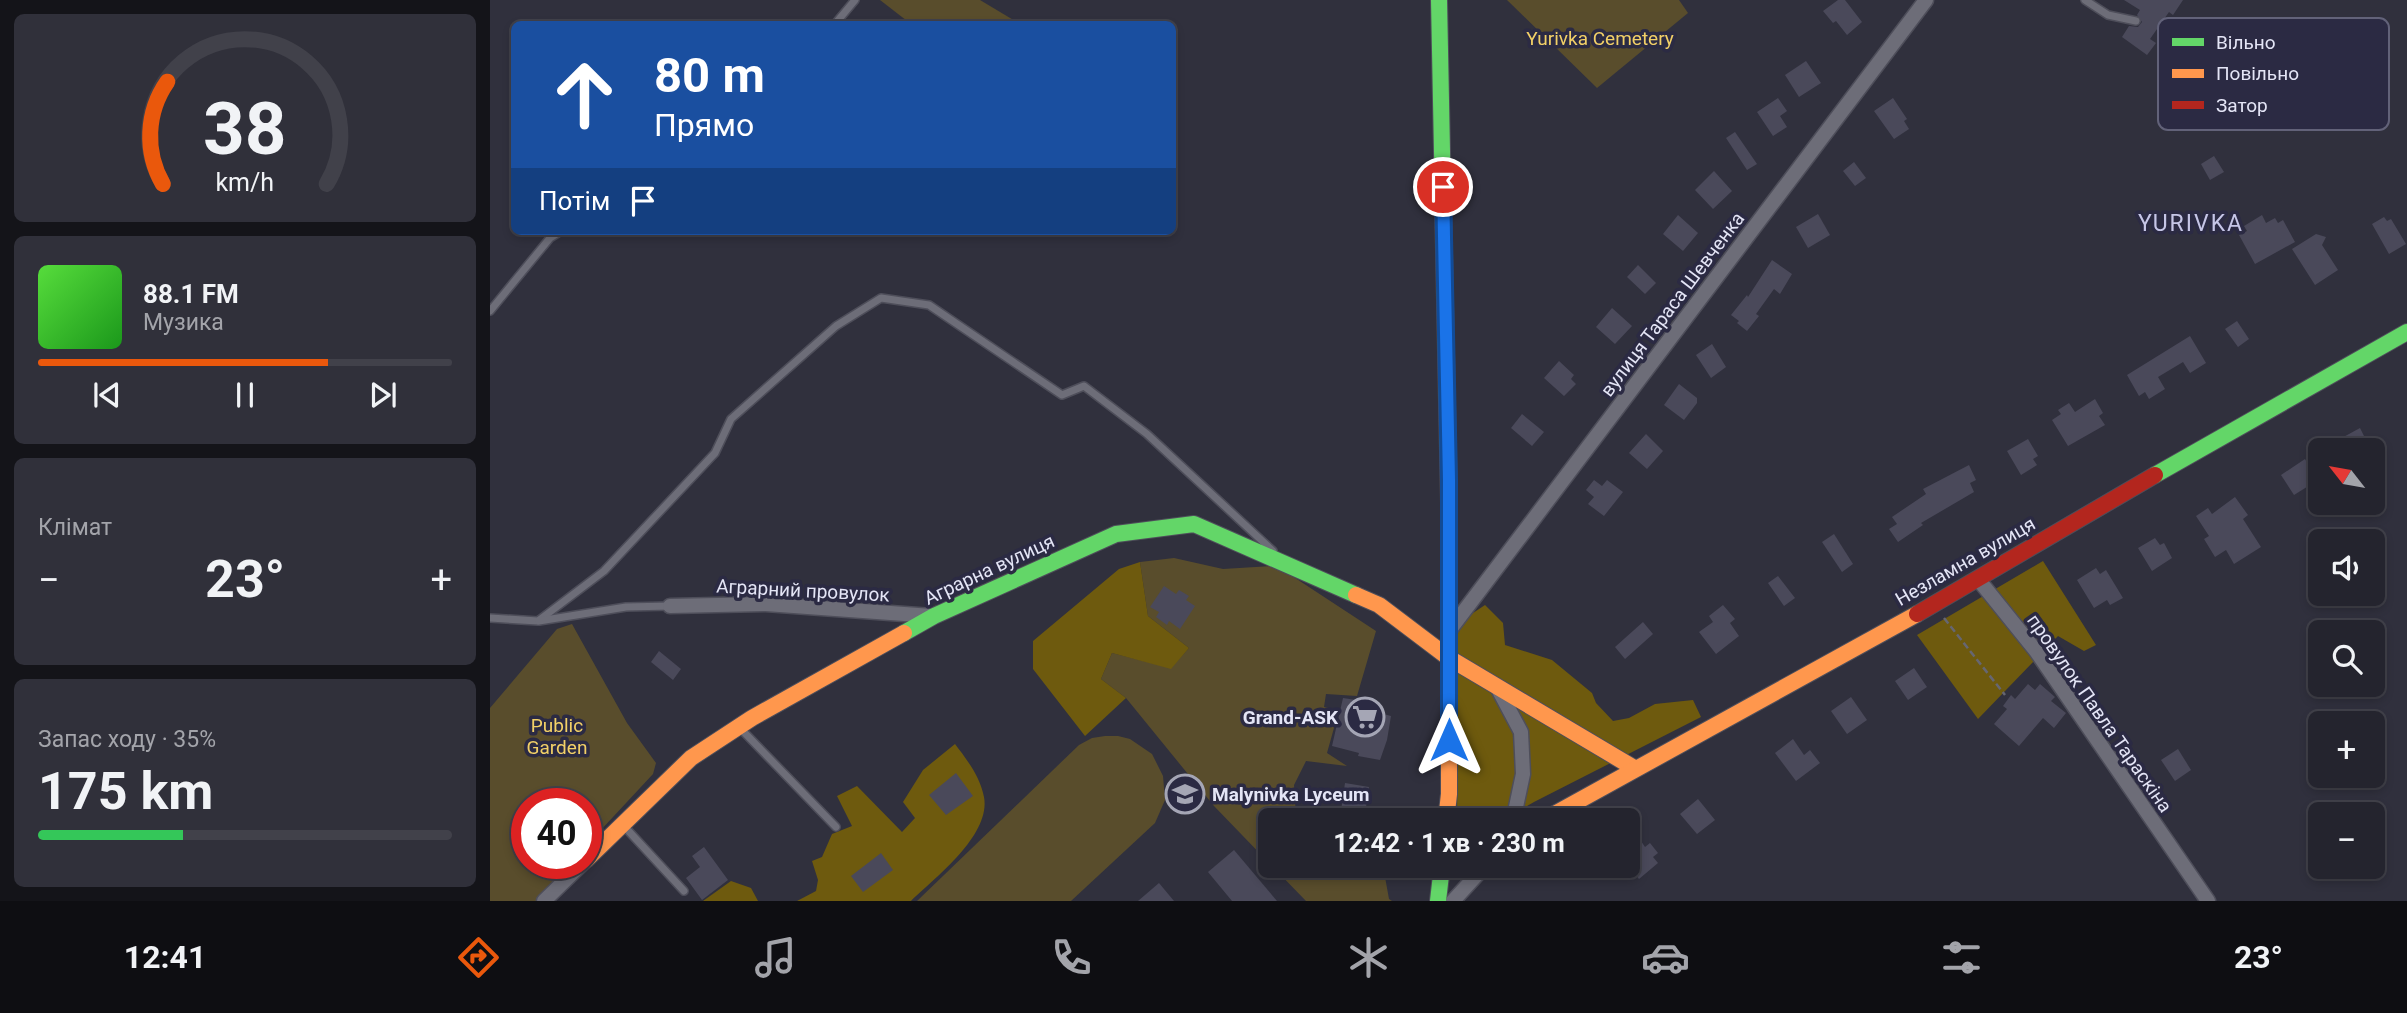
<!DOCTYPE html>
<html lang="uk">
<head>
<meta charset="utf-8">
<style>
	:root { --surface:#24242e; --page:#30303a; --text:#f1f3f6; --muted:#a3a4aa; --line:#41414a; --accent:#ea580c }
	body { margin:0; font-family:Roboto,sans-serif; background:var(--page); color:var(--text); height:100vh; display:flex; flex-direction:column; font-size:26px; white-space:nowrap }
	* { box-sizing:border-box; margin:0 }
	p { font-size:23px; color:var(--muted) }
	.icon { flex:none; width:38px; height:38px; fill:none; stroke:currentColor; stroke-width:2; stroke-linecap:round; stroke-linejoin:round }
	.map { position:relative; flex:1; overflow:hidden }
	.side { display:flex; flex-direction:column; gap:14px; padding:14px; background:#141419; width:490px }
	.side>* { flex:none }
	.top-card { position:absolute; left:21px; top:21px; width:665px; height:214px; border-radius:10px; box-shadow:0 4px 10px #0003,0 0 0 2px var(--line); background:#1a4fa0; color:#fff; overflow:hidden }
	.needle { width:46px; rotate:301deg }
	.controls { position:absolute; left:1818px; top:438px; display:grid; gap:14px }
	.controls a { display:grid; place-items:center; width:77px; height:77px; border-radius:10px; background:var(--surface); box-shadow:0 4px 10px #0003,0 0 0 2px var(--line); font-size:35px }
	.speed { position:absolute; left:21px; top:788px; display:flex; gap:14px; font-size:35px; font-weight:700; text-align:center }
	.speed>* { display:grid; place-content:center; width:91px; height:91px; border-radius:50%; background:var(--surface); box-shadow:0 4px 10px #0003,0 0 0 2px var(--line); line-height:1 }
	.speed .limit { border:10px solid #d22; background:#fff; color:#111 }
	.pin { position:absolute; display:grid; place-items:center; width:60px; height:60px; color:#fff; margin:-30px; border:4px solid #fff; border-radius:50%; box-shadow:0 2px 7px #0007 }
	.me { position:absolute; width:77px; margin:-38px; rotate:0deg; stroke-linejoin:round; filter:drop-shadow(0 0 5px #0008) }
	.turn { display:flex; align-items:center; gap:24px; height:147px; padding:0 28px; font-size:32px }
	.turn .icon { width:91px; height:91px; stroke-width:2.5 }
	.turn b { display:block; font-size:49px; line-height:60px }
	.then { display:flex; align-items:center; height:66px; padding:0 28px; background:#0003; gap:14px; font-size:26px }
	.big { font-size:52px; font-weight:700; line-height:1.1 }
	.side .card { flex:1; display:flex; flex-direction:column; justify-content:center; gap:10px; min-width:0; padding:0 24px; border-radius:10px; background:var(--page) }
	.side .dial { align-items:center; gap:0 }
	.dial svg { height:182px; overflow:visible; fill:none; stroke:var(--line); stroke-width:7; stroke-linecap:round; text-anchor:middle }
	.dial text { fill:var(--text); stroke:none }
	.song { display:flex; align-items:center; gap:21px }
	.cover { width:84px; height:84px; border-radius:10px; background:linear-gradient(135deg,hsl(110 70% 55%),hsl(120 70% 35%)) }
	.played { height:7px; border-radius:4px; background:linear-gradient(90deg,var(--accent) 70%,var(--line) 70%) }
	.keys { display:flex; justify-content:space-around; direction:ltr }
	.heat { display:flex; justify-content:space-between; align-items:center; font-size:38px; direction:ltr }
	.charge { height:10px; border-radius:5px; background:linear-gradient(90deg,#34c759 35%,var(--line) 0) }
	.trip { position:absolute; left:768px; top:808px; width:382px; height:70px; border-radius:10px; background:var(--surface); box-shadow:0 4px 10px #0003,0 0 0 2px var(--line); font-weight:700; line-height:70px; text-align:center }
	.tabs { display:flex; height:112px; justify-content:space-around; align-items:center; background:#0e0e12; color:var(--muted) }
	.tabs .icon { width:49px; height:49px }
	.tabs .on { color:var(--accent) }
	.tabs b { font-size:32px; color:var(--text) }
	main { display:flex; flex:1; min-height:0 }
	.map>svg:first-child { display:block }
	.green { fill:#594d2c }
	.forest { fill:#6e5a0e }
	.building { fill:#4a495a }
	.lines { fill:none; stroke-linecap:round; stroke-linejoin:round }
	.lane-casing { stroke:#4e4e5a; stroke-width:10 }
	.street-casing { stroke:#4e4e5a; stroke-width:17 }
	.fast-casing { stroke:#4e4e5a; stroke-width:18 }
	.slow-casing { stroke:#4e4e5a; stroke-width:18 }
	.jam-casing { stroke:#4e4e5a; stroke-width:18 }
	.path { stroke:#666671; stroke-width:2.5; stroke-dasharray:7 3.5; stroke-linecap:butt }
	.lane { stroke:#6d6d78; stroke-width:7 }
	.street { stroke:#6d6d78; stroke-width:14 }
	.fast { stroke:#63d668; stroke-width:16 }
	.slow { stroke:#ff974d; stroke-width:16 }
	.jam { stroke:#b3261e; stroke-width:16 }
	.route-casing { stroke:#114b97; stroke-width:18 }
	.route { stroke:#1a73e8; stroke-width:12 }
	.labels { text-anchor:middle; stroke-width:7; stroke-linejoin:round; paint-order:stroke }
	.park-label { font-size:19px; fill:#f2d067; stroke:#2b2a43 }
	.street-label { font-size:19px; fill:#e4e5f6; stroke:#2b2a43 }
	.poi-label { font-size:19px; font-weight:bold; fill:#e4e5f6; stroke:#2b2a43; text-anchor:end }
	.quarter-label { font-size:23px; letter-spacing:2px; fill:#c6c6e7; stroke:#2b2a43 }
	.key { fill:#2b2a43; stroke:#626279; stroke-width:2 }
	.key-label { font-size:19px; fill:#e4e5f6 }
</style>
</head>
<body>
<main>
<section class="side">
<div class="card dial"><svg viewBox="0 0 100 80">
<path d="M14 69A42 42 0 1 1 86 69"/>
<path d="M14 69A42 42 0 0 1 16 24" stroke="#ea580c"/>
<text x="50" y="56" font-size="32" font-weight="700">38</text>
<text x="50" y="72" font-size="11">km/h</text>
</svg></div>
<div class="card">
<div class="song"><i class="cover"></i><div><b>88.1 FM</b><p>Музика</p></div></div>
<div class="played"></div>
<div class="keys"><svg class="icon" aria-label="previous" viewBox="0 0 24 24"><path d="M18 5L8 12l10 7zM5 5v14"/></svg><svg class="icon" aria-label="pause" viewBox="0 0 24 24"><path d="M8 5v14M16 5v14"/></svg><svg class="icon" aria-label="next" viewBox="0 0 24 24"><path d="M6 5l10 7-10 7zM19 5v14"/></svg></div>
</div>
<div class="card"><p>Клімат</p>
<div class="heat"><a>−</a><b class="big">23°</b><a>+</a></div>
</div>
<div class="card"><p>Запас ходу · 35%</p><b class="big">175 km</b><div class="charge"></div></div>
</section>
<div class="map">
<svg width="1917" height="901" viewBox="0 0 1917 901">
	<rect width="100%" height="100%" fill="#30303d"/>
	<g class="green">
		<path d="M390 0H490L530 24H421Z"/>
		<path d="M1017 0H1189L1198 13 1107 88Z"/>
		<path d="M684 558 733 569 784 566 796 572 886 631 867 696 836 694 834 707 849 710 837 753 857 766 816 761 804 785 806 816 824 814 846 821H780V864L724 806 636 698 611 679 622 653 681 668 699 648 658 616 650 562Z"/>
		<path d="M82 624 137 723 166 763 163 774 96 846V803H37V863H81L46 901H0V708L67 629Z"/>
		<path d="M615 736H628L640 739 662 754 673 776 675 800 665 823 581 901H427L589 745 602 738Z"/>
		<path d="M782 866H893L899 899 902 901H816Z"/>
	</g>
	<g class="forest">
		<path d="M1553 561 1606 645 1594 651 1568 636 1488 719 1427 635Z"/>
		<path d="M650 562 658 616 699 648 681 669 622 653 611 679 636 698 595 736 543 669V641L629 569Z"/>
		<path d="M995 605 1013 623 1015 645 1062 660 1102 693 1106 703 1123 721 1139 718 1165 704 1203 700 1211 717 1044 802 1011 821H967L968 623Z"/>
		<path d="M465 744C477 760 490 776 494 797 501 835 446 877 421 901H307L326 891 328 880 322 861 332 857 342 834 362 826 347 796 367 786 412 832 425 818 413 802 433 770Z"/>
		<path d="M241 881 261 888 268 901H213Z"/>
	</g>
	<g class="building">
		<path d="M1348 0H1355L1372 22 1357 35 1346 21 1343 23 1333 11Z"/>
		<path d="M1634 0H1693L1683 15 1679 12 1660 39 1666 43 1657 55 1632 37 1639 26 1648 27 1652 22 1647 15 1650 10Z"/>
		<path d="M1316 61 1331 83 1309 97 1295 75Z"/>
		<path d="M1288 98 1297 111 1290 116 1297 127 1283 136 1267 112Z"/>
		<path d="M1403 98 1417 119 1414 121 1419 129 1404 139 1384 111Z"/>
		<path d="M1245 132 1267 164 1257 170 1236 138Z"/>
		<path d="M1724 156 1734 172 1720 180 1711 164Z"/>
		<path d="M1364 162 1376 178 1365 186 1353 171Z"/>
		<path d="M1224 171 1242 191 1223 209 1205 190Z"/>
		<path d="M1328 214 1340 235 1318 248 1306 227Z"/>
		<path d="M1188 215 1208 233 1193 251 1173 234Z"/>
		<path d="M1772 215 1776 223 1785 218 1788 223 1793 220 1805 242 1765 264 1749 235 1757 231 1754 226Z"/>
		<path d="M1894 217 1897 221 1901 219 1916 244 1899 254 1882 224Z"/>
		<path d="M1826 234 1836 237 1832 245 1848 270 1825 285 1802 249Z"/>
		<path d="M1282 260 1302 274 1290 294 1284 289 1266 314 1269 316 1257 331 1247 323 1249 321 1241 315 1257 295 1258 297Z"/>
		<path d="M1148 265 1166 283 1155 294 1137 277Z"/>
		<path d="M1122 308 1142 326 1125 344 1106 327Z"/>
		<path d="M1747 321 1759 339 1748 347 1735 329Z"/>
		<path d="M1700 336 1716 363 1700 373 1693 362 1668 377 1675 389 1659 399 1655 392 1649 396 1637 375Z"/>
		<path d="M1222 344 1236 367 1221 378 1206 355Z"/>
		<path d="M1069 361 1084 375 1081 379 1086 384 1074 396 1054 378Z"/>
		<path d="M1189 384 1207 398V403L1194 420 1174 405Z"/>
		<path d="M1605 399 1613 413 1609 416 1615 425 1578 446 1562 420 1571 414 1568 410 1579 403 1585 412Z"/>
		<path d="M1032 414 1054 432 1042 446 1021 428Z"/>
		<path d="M1870 428 1881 450H1853L1848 440Z"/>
		<path d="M1156 434 1173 451 1157 469 1139 453Z"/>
		<path d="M1538 439 1548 456 1543 459 1547 465 1531 475 1517 451Z"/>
		<path d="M1815 459 1828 480 1804 495 1791 475Z"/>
		<path d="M1479 465 1486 480 1480 483 1484 492 1431 523 1433 525 1408 542 1399 529 1407 524 1402 517 1436 494 1433 489Z"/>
		<path d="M1104 480 1112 486 1117 480 1133 492 1114 516 1098 504 1104 497 1096 490Z"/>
		<path d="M1745 497 1758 515 1753 519 1771 547 1744 564 1736 550 1725 557 1714 539 1719 536 1706 516 1718 508 1722 514Z"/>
		<path d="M1344 534 1363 564 1352 572 1332 542Z"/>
		<path d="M1665 538 1670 545 1674 543 1682 558 1662 571 1648 548Z"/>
		<path d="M1606 568 1610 574 1616 570 1633 598 1620 605 1617 600 1604 608 1587 580Z"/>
		<path d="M1288 576 1305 598 1294 606 1278 583Z"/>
		<path d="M674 586 686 594 689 590 699 596 696 600 705 606 690 629 679 621 677 625 666 617 669 612 660 607Z"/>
		<path d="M1233 605 1245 619 1240 623 1249 636 1226 654 1209 632 1223 622 1219 616Z"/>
		<path d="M1153 622 1163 634 1135 659 1125 647Z"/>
		<path d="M169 651 191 669 183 680 161 662Z"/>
		<path d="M1424 668 1437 687 1418 700 1405 681Z"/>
		<path d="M1538 684 1545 690 1550 684 1565 697 1561 701 1576 713 1564 728 1553 718 1529 746 1504 724 1517 709 1513 706 1521 695 1525 699Z"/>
		<path d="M1361 697 1377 720 1357 734 1341 711Z"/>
		<path d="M853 698 880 702 879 710 901 716 897 740 890 760 868 756 869 753 842 746Z"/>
		<path d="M1303 739 1314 755 1320 750 1330 763 1306 781 1285 753Z"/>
		<path d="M1688 749 1701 770 1685 781 1671 760Z"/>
		<path d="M466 773 483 796 456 815 439 795Z"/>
		<path d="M855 783 879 787 875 814 851 811Z"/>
		<path d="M1208 799 1225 820 1207 834 1190 814Z"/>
		<path d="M1151 841 1155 847 1160 843 1168 853 1163 857 1168 863 1149 879 1143 871 1138 875V852Z"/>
		<path d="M214 847 238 880 212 900 196 878 210 867 202 856Z"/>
		<path d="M744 850 787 901H742L718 872Z"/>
		<path d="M391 853 403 870 373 892 361 876Z"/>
		<path d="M669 883 684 901H648Z"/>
	</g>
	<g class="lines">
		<defs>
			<g id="lane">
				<path d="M1595 0 1618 15 1646 21"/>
				<path d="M345 24 365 0"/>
				<path d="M0 311 60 238 71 231"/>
				<path d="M0 618 48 621 114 571 225 453 241 419 346 326 391 298 439 305 572 395 594 386 657 434 783 551"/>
				<path d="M49 621 136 607 180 606"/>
				<path d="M249 727 346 827"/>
				<path d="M133 825 194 891"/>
			</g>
			<g id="street">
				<path d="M1488 579 1546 651 1718 901"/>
				<path d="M180 606 276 604 442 616"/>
				<path d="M959 631 1436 0"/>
				<path d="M1007 687 1031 732 1033 774 1023 821"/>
				<path d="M54 901 93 863"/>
				<path d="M963 901 995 866"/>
			</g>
			<g id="fast">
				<path d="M949 0 959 503"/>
				<path d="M1665 475 1917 332"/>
				<path d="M414 633 444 616 626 534 704 524 866 595"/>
				<path d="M948 901 952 866"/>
			</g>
			<g id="slow">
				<path d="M866 595 889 605 959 658 1144 768"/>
				<path d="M956 821 959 794V503"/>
				<path d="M1052 821 1427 614"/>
				<path d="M96 860 201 758 262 718 414 633"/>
			</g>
			<path id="jam" d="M1427 614 1665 475"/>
		</defs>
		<use href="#lane" class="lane-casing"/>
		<use href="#street" class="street-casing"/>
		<use href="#fast" class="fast-casing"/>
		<use href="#slow" class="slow-casing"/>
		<use href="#jam" class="jam-casing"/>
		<path class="path" d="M1454 618 1515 695"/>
		<use href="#lane" class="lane"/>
		<use href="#street" class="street"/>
		<use href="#fast" class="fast"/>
		<use href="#slow" class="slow"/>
		<use href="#jam" class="jam"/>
	</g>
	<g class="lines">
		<defs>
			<path id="route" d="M953 187 959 480V740"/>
		</defs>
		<use href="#route" class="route-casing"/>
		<use href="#route" class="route"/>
	</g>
	<defs>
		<symbol id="supermarket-ring" viewBox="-11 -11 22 22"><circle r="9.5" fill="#2b2a43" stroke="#a5a6b5" stroke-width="1.5"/><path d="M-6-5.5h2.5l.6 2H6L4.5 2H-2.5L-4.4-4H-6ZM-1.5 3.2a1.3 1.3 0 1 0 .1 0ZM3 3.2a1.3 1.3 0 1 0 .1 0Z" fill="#a5a6b5"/></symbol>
		<symbol id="school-ring" viewBox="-11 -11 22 22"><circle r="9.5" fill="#2b2a43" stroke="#a5a6b5" stroke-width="1.5"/><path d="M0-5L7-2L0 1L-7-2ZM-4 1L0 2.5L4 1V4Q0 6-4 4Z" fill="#a5a6b5"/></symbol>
	</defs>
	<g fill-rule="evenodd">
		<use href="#supermarket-ring" x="853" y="695" width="44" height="44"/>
		<use href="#school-ring" x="673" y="772" width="44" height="44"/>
	</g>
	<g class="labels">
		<g class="park-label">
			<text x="1110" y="45">Yurivka Cemetery</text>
			<text x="67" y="732">Public<tspan x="67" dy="22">Garden</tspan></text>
		</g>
		<g class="street-label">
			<text transform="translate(1182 304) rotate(-53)" y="7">вулиця Тараса Шевченка</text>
			<text transform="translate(1475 561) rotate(-30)" y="7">Незламна вулиця</text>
			<text transform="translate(499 569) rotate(-25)" y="7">Аграрна вулиця</text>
			<text transform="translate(313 590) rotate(3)" y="7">Аграрний провулок</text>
			<text transform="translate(1610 713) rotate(55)" y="7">провулок Павла Тараскіна</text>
		</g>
		<g class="poi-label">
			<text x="848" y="724">Grand-ASK</text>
			<text x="722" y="801" text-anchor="start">Malynivka Lyceum</text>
		</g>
		<g class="quarter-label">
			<text x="1701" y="231">YURIVKA</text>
		</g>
	</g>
	<rect x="1668" y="18" width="231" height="112" rx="10" class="key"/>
	<rect x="1682" y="38" width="32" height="8" fill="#63d668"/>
	<rect x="1682" y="69" width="32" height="9" fill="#ff974d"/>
	<rect x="1682" y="101" width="32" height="8" fill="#b3261e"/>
	<g class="key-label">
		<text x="1726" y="49">Вільно</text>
		<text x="1726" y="80">Повільно</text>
		<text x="1726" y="112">Затор</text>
	</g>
</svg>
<div class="controls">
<a><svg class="needle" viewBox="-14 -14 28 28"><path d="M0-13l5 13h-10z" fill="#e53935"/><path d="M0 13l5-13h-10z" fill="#a3a4aa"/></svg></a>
<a><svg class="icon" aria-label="sound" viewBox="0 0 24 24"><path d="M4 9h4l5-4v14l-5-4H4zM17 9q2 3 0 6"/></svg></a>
<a><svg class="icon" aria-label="search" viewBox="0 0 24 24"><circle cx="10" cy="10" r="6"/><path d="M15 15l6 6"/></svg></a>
<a>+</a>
<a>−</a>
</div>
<div class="speed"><div class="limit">40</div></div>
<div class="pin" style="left:953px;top:187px;background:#d93025"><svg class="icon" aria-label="arrive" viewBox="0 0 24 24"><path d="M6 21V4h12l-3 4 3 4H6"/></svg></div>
<svg class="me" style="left:959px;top:740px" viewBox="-20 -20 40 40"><path d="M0-17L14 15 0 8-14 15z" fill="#1a73e8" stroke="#fff" stroke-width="4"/></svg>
<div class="trip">12:42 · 1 хв · 230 m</div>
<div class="top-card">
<div class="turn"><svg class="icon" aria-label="ahead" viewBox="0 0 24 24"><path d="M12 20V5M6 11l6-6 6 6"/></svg><div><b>80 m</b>Прямо</div></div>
<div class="then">Потім<svg class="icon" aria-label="arrive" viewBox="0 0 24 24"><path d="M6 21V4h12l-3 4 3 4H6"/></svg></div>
</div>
</div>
</main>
<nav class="tabs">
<b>12:41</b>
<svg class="icon on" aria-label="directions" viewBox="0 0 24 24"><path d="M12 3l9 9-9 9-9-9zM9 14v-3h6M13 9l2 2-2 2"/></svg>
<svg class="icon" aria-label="music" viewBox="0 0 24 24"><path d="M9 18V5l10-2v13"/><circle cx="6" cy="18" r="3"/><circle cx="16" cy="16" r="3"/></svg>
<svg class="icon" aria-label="phone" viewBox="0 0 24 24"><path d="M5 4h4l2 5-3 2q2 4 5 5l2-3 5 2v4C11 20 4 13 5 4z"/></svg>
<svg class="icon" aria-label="climate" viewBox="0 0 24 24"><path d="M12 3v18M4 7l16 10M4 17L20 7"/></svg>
<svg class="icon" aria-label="car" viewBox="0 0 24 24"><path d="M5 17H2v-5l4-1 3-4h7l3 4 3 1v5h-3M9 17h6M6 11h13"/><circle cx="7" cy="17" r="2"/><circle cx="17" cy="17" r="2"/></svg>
<svg class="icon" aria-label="filters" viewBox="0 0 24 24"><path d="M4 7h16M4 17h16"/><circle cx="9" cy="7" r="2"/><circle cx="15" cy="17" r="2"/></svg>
<b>23°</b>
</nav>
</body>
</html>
